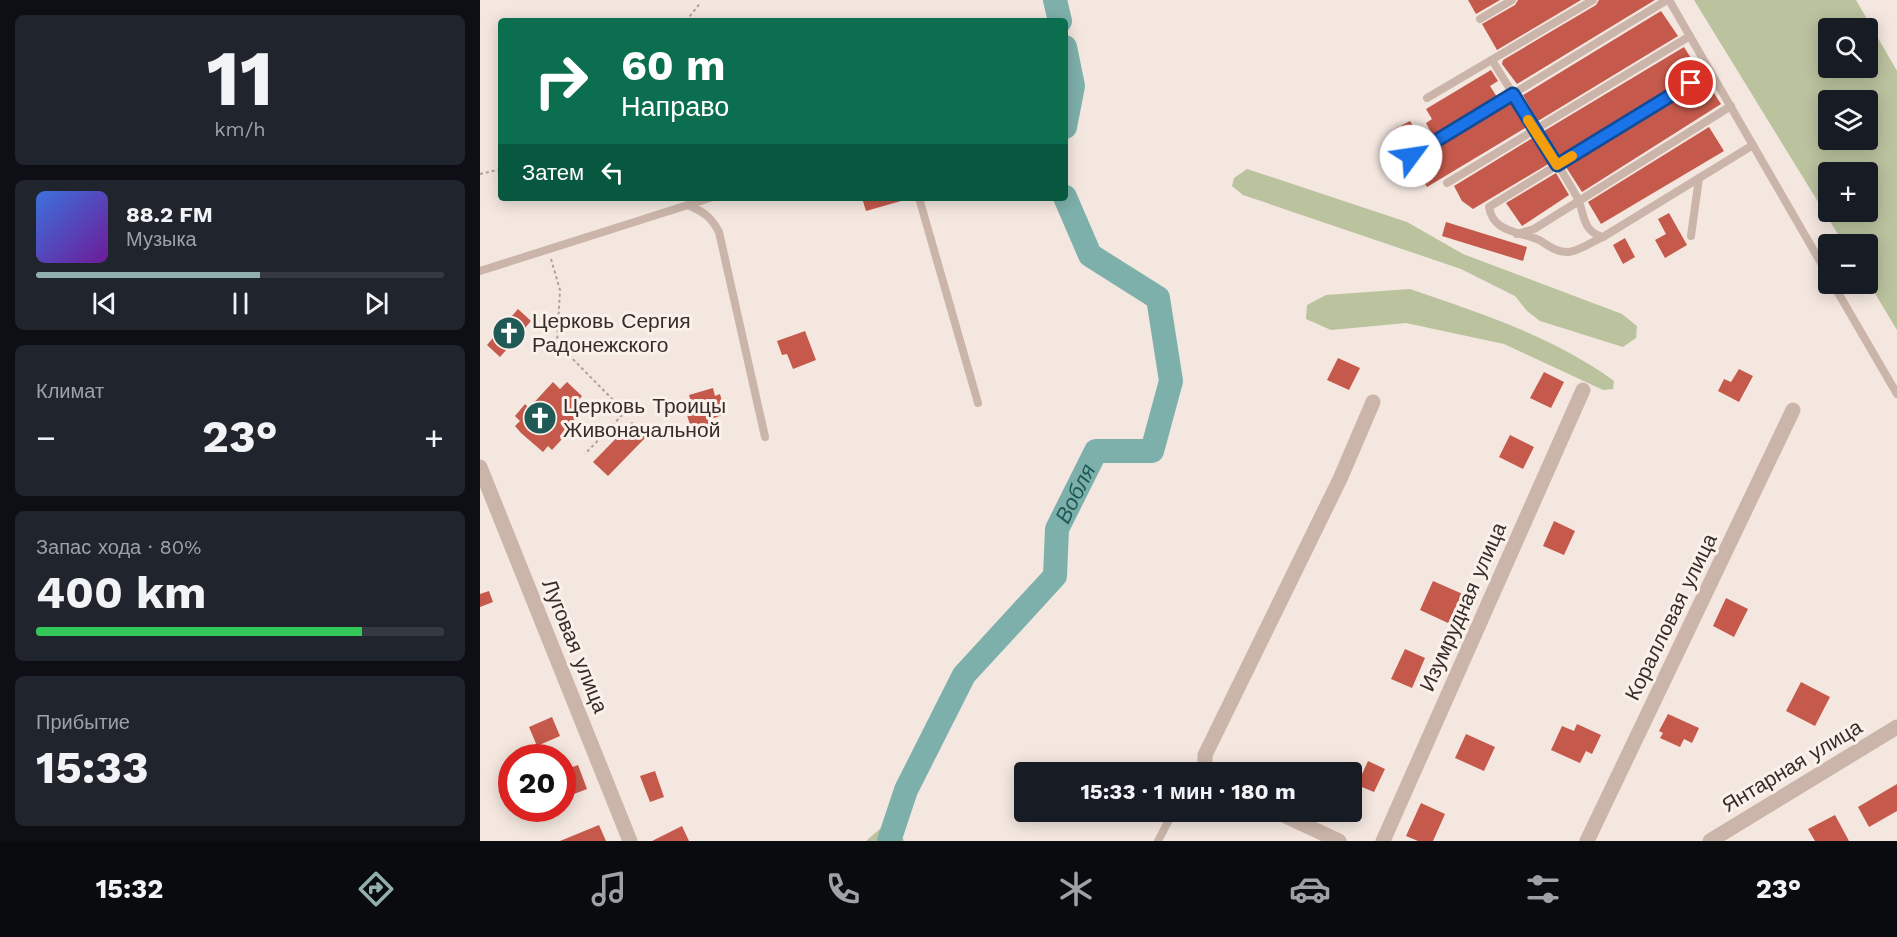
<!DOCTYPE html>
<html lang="ru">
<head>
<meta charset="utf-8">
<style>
	:root { --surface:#171b24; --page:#20242c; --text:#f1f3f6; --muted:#9ea1a6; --line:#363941; --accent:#92aeae }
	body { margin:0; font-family:"Work Sans",sans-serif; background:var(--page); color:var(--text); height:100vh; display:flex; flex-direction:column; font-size:22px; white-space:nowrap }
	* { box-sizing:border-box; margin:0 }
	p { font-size:20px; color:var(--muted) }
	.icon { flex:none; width:33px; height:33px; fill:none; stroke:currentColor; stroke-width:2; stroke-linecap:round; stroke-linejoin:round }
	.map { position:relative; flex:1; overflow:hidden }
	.side { display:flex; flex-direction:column; gap:15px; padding:15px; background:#0d0f14; width:480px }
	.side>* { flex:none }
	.guide { position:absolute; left:18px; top:18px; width:570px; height:183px; border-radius:6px; box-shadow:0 3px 15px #0003; background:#0b6e4f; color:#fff; overflow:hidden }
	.tools { position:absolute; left:1338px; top:18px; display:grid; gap:12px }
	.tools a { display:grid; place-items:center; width:60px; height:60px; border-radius:6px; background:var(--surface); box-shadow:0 3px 15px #0003; font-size:30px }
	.speed { position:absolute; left:18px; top:744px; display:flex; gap:12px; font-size:30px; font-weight:700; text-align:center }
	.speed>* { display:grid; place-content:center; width:78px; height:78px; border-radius:50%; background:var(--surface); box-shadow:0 3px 15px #0003; line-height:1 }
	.speed .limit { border:9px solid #d22; background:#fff; color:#111 }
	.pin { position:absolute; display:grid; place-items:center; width:51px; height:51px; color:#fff; margin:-26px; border:3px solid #fff; border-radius:50%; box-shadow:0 2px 6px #0007 }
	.me { position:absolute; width:66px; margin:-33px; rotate:59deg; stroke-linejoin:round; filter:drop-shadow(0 0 4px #0008) }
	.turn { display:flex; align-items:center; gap:21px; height:126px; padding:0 24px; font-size:27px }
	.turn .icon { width:78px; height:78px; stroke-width:2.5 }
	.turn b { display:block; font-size:42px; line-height:51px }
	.then { display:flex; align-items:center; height:57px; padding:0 24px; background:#0003; gap:12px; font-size:22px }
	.big { font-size:45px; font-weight:700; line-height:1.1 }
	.side .widget { flex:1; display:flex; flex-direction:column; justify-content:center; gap:9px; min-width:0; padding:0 21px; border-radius:9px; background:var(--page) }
	.side .dial { align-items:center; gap:0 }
	.dial b { font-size:78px; line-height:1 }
	.song { display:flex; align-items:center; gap:18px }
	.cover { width:72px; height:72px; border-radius:9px; background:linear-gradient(135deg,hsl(220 70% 55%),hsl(280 70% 35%)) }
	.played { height:6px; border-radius:3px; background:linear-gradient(90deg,var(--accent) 55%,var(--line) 55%) }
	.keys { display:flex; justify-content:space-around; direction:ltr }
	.heat { display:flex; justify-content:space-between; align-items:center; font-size:33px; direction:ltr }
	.charge { height:9px; border-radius:4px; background:linear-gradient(90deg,#34c759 80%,var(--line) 0) }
	.trip { position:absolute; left:534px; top:762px; width:348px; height:60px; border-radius:6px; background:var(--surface); box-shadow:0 3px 15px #0003; font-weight:700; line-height:60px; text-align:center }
	.tabs { display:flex; height:96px; justify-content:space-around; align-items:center; background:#090b0e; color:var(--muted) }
	.tabs .icon { width:42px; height:42px }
	.tabs .active { color:var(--accent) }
	.tabs b { font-size:27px; color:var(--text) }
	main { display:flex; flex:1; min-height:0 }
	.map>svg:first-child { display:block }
	.green { fill:#bac29e; fill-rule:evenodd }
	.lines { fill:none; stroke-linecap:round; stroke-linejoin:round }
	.river { stroke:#7eb0ab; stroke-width:24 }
	.building { fill:#c5594b }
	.path { stroke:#b79f95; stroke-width:2; stroke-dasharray:3 3; stroke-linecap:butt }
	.service { stroke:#cbb5aa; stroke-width:8 }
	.minor { stroke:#cbb5aa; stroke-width:15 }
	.route-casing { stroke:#114b97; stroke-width:15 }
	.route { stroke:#1a73e8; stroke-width:10 }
	.slow { stroke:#f59e0b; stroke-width:10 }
	.labels { text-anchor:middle; stroke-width:6; stroke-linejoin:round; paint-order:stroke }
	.poi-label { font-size:21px; fill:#392d2a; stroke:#faf1eb; text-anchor:start }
	.street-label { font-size:21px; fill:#392d2a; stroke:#faf1eb }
	.water-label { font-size:22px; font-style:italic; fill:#1f5a56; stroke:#faf1eb }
</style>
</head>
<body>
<main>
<section class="side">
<div class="widget dial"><b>11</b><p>km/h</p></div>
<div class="widget">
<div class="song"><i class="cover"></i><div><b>88.2 FM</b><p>Музыка</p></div></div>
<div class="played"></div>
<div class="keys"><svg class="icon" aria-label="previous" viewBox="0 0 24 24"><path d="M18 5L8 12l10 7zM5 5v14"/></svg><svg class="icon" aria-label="pause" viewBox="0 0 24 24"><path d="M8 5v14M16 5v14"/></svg><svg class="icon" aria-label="next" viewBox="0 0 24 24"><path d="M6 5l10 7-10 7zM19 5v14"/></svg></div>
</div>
<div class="widget"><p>Климат</p>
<div class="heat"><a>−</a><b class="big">23°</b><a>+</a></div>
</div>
<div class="widget"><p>Запас хода · 80%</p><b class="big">400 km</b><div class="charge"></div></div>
<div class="widget"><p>Прибытие</p><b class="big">15:33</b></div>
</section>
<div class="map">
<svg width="1417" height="841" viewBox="0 0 1417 841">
	<rect width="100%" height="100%" fill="#f3e7df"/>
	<g class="green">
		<path d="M1214 0H1376L1417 71V330L1388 282V244H1364ZM1348 28H1388V68H1348ZM1348 100H1388V140H1348ZM1348 172H1388V212H1348Z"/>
		<path d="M767 169 927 222 983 254 1142 314 1157 326 1156 338 1143 347 1060 321 1047 311 1035 296 981 269 763 195 752 186 754 178Z"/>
		<path d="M930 289C1000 313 1074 337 1134 381L1133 389 1123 390 1024 344 926 323 851 330 826 319 827 305 846 295Z"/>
		<path d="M417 820 424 841H386L408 822Z"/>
	</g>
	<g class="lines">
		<g class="river">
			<path d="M575 0 580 21"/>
			<path d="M585 47 593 86 585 127"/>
			<path id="s1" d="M409 841 426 790 484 675 575 576 577 529 616 451H672L691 381 678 298 610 255 585 197"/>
		</g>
	</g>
	<g class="building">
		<path d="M988 0H1020L996 14Z"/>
		<path d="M1038 0H1101L1017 50 1002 24 1035 5Z"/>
		<path d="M1119 0H1175L1037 84 1022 64 1023 60 1116 5Z"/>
		<path d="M1181 11 1198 36 1058 121 1043 95Z"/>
		<path d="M1204 47 1219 71 1080 156 1064 131Z"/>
		<path d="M1011 70 1018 81 1010 86 1017 97 953 136 946 123 952 119 946 109Z"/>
		<path d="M1226 81 1241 104 1102 192 1086 167Z"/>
		<path d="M1031 102 1047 127 947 187 932 162Z"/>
		<path d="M930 121 938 134 930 139 934 146 925 151 913 130Z"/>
		<path d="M1229 127 1244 151 1121 224 1108 202Z"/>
		<path d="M1054 137 1070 163 993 209 982 201 974 186Z"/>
		<path d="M1076 173 1089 195 1042 226 1026 203Z"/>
		<path d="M382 198H421V201L386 211Z"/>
		<path d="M1189 213 1207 245 1185 258 1175 240 1186 234 1178 219Z"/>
		<path d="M966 222 1047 247 1043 261 962 236Z"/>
		<path d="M1145 238 1155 257 1143 264 1133 245Z"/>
		<path d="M38 309 51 321 20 357 7 345Z"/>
		<path d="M325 331 336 360 313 369 307 354 302 355 297 341Z"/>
		<path d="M858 358 880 368 869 390 847 380Z"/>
		<path d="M1259 369 1273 376 1259 402 1238 391 1244 379 1251 382Z"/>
		<path d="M1064 372 1084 382 1071 408 1050 398Z"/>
		<path d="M73 382 80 389 87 382 102 396 96 403 103 410 80 436 83 438 72 450 68 446 63 452 41 433 35 426 40 421 35 416 45 404 49 408Z"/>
		<path d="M233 388 235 396 240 394 243 405 240 406 242 415 229 420 230 425 212 431 205 409 212 406 209 395Z"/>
		<path d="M152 422 167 436 128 476 113 462Z"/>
		<path d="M1030 435 1054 447 1043 469 1019 457Z"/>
		<path d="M1074 521 1095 531 1084 555 1063 546Z"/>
		<path d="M953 581 994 599 981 629 940 610Z"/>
		<path d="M9 591 13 602 0 607V594Z"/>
		<path d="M1246 598 1268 609 1254 637 1233 626Z"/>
		<path d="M925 649 945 658 932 688 911 679Z"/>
		<path d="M1321 682 1350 697 1335 726 1306 711Z"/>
		<path d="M1188 714 1219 728 1212 743 1204 739 1200 747 1180 738 1183 733 1179 731Z"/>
		<path d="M72 717 80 736 57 746 49 727Z"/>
		<path d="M1097 724 1121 735 1112 754 1106 751 1100 763 1071 750 1082 726 1094 731Z"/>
		<path d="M986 734 1015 747 1004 771 975 758Z"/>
		<path d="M888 761 905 769 894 792 877 785Z"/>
		<path d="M98 765 107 789 94 794 91 786 82 789V771Z"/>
		<path d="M175 771 184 797 170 802 160 776Z"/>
		<path d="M1417 784V811L1389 827 1378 807Z"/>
		<path d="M941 803 965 814 953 841H938L926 836Z"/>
		<path d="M1355 815 1369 841H1335L1328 829Z"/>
		<path d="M119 825 126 841H80Z"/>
		<path d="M202 826 209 841H172Z"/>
	</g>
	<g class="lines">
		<g class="path">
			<path d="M206 21 221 2"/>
			<path d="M0 174 21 169"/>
			<path d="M71 259 80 290 77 343 145 412 105 454"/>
		</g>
		<g class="service">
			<path d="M1189 0 1348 275"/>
			<path d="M1000 19 1032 0"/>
			<path d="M1012 60C1040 106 1071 151 1097 197 1105 213 1101 231 1123 237L1273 145"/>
			<path d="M947 98 1113 0"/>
			<path d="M931 156 1187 0"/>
			<path d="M967 183 1210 36"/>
			<path d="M439 198 498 403"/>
			<path d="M208 205C224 212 231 217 239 232L285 437"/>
			<path d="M1037 234 1054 229 1251 106"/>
			<path d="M1211 236 1219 178"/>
			<path d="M1123 237C1113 241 1099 251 1089 252 1077 253 1068 245 1059 240 1039 231 1013 233 1009 207L1230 71"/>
			<path d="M0 271 230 198"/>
			<path d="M1353 284 1417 394"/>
			<path d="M678 841 693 812"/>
		</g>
		<g class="minor">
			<path d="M0 467 150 841"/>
			<path d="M725 772V755L860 479 893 402"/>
			<path d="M797 812 859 841"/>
			<path d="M903 841 1103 390"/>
			<path d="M1107 841 1313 410"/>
			<path d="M1230 841 1417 727"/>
		</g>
	</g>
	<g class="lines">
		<defs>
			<path id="route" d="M931 156 1033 94 1077 165 1211 83"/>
		</defs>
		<use href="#route" class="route-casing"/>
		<use href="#route" class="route"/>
		<path class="slow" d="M1048 120 1077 165 1092 156"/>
	</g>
	<defs>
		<symbol id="church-disc" viewBox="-11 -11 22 22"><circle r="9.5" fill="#1f5a56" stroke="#faf1eb"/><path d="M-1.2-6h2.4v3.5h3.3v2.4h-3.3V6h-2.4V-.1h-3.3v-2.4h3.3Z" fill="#fff"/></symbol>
	</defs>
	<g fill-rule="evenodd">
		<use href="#church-disc" x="10" y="314" width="38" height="38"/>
		<use href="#church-disc" x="41" y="399" width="38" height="38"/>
	</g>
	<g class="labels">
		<g class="poi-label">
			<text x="52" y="328">Церковь Сергия<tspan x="52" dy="24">Радонежского</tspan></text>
			<text x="83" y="413">Церковь Троицы<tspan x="83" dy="24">Живоначальной</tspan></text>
		</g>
		<g class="street-label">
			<text transform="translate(983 607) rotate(-66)" y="7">Изумрудная улица</text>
			<text transform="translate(1191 617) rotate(-64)" y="7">Коралловая улица</text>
			<text transform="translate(95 646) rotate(68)" y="7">Луговая улица</text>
			<text transform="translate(1312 766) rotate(-31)" y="7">Янтарная улица</text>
		</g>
		<g class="water-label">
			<text dy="8" stroke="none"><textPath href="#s1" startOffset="404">Вобля</textPath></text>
		</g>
	</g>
</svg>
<div class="tools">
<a><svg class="icon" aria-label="search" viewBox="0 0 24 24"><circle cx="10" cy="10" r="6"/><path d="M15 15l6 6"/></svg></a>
<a><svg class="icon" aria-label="layers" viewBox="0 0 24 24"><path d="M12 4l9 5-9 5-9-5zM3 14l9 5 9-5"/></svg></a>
<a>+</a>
<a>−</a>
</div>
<div class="speed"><div class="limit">20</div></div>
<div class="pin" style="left:1211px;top:83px;background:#d93025"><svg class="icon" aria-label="arrive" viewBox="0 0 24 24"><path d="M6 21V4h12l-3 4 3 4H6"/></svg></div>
<svg class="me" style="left:931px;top:156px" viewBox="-20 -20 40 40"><circle r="19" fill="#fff"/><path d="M0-13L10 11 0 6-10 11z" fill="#1a73e8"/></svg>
<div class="trip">15:33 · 1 мин · 180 m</div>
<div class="guide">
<div class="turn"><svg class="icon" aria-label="right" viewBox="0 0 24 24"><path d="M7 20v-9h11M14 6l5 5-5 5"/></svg><div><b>60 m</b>Направо</div></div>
<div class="then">Затем<svg class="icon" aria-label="left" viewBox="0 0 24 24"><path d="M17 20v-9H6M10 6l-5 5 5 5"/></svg></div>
</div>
</div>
</main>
<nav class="tabs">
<b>15:32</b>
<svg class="icon active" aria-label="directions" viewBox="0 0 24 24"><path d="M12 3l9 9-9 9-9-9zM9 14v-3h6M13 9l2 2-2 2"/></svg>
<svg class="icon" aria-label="music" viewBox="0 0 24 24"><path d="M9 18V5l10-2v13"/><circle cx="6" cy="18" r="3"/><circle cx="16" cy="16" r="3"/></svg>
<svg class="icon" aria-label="phone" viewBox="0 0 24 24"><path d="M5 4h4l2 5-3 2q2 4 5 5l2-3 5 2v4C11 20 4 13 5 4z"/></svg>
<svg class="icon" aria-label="climate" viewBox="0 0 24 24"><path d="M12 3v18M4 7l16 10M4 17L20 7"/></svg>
<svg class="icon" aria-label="car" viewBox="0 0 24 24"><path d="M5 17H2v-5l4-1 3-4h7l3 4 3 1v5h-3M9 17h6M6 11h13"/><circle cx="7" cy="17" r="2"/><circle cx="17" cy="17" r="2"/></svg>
<svg class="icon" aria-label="filters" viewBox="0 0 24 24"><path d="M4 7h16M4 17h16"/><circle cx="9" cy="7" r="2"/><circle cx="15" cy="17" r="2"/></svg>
<b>23°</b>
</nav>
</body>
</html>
